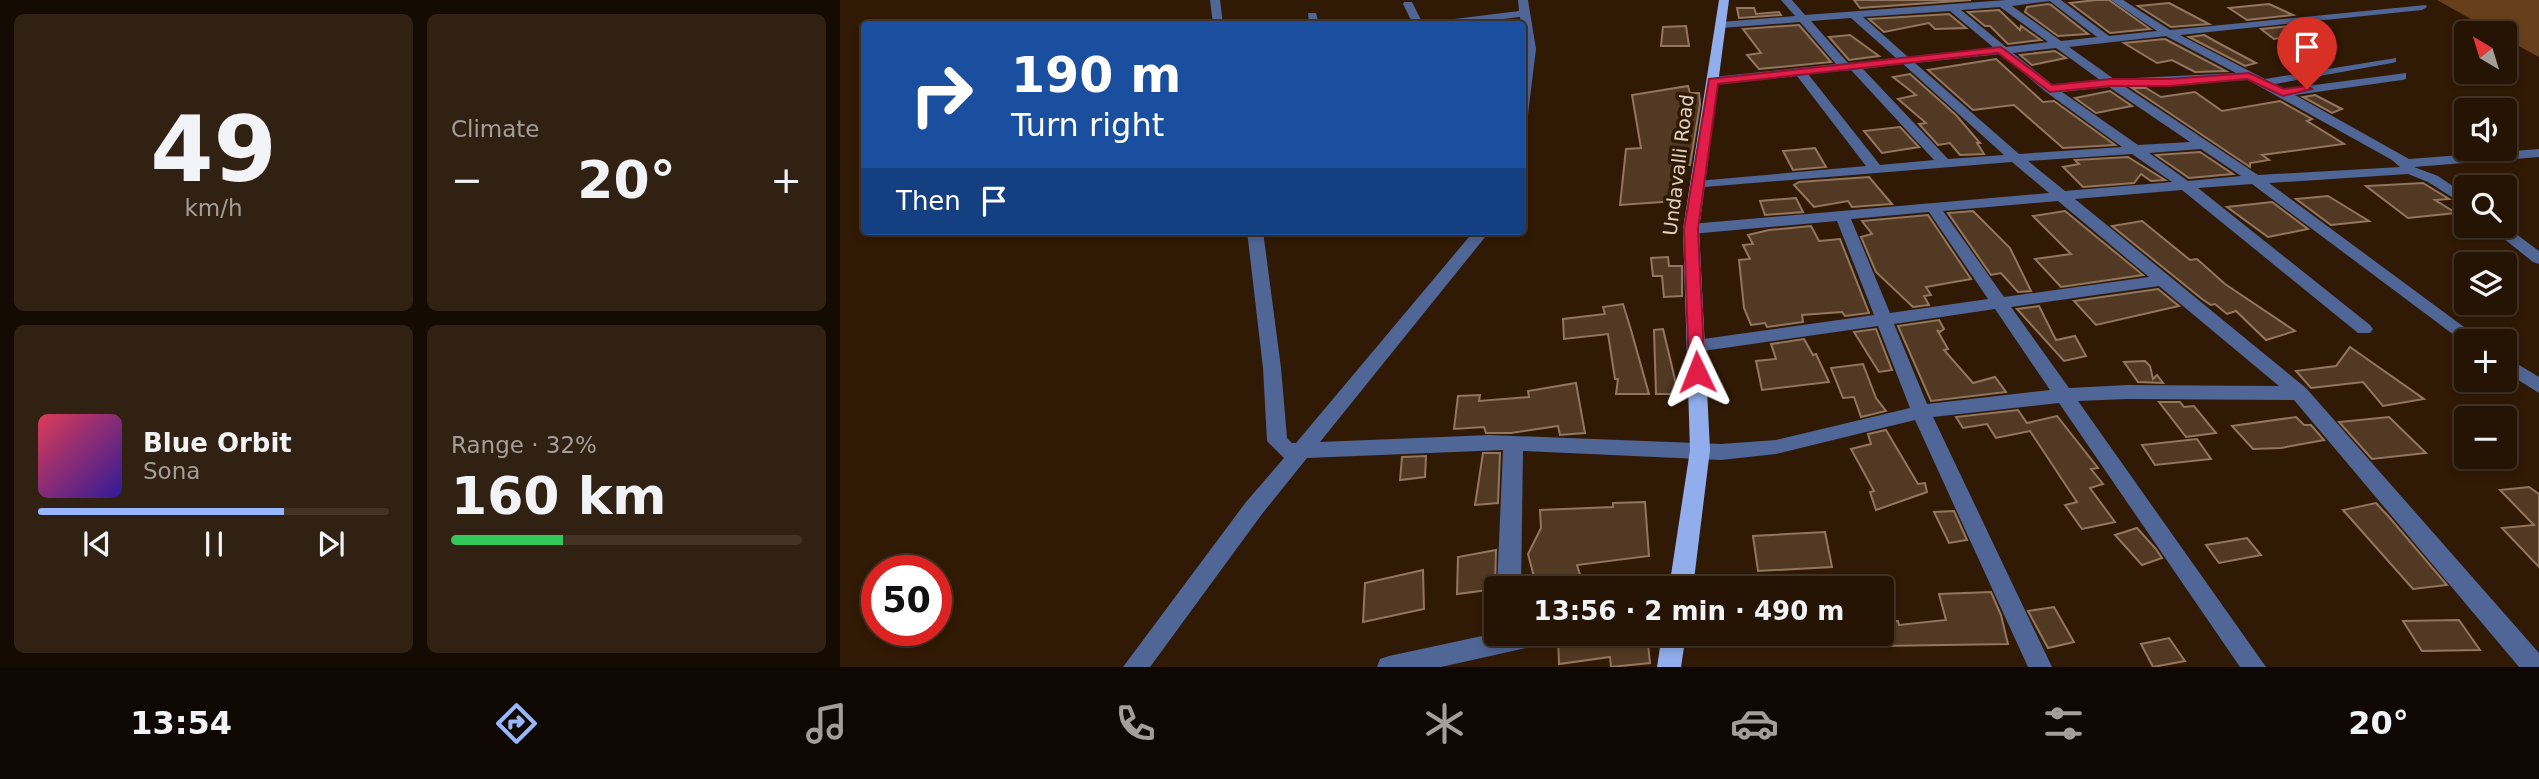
<!DOCTYPE html>
<html lang="en">
<head>
<meta charset="utf-8">
<style>
	:root { --surface:#251404; --page:#312113; --text:#f1f3f6; --muted:#a39e9a; --line:#423326; --accent:#96b6fd }
	body { margin:0; font-family:"DejaVu Sans",sans-serif; background:var(--page); color:var(--text); height:100vh; display:flex; flex-direction:column; font-size:26px; white-space:nowrap }
	* { box-sizing:border-box; margin:0 }
	p { font-size:23px; color:var(--muted) }
	.icon { flex:none; width:38px; height:38px; fill:none; stroke:currentColor; stroke-width:2; stroke-linecap:round; stroke-linejoin:round }
	.map { position:relative; flex:1; overflow:hidden }
	.panel { display:flex; flex-direction:column; gap:14px; padding:14px; background:#140b02; width:840px }
	.panel>* { flex:none }
	.top-card { position:absolute; left:21px; top:21px; width:665px; height:214px; border-radius:7px; box-shadow:0 4px 10px #0003,0 0 0 2px var(--line); background:#1a4fa0; color:#fff; overflow:hidden }
	.needle { width:46px; rotate:322deg }
	.controls { position:absolute; left:1614px; top:21px; display:grid; gap:14px }
	.controls a { display:grid; place-items:center; width:63px; height:63px; border-radius:7px; background:var(--surface); box-shadow:0 4px 10px #0003,0 0 0 2px var(--line); font-size:35px }
	.speed { position:absolute; left:21px; top:555px; display:flex; gap:14px; font-size:35px; font-weight:700; text-align:center }
	.speed>* { display:grid; place-content:center; width:91px; height:91px; border-radius:50%; background:var(--surface); box-shadow:0 4px 10px #0003,0 0 0 2px var(--line); line-height:1 }
	.speed .limit { border:10px solid #d22; background:#fff; color:#111 }
	.pin { position:absolute; display:grid; place-items:center; width:60px; height:60px; color:#fff; margin:-72px -30px; border-radius:50% 50% 50% 0; rotate:-45deg; box-shadow:0 0 7px #0007 }
	.pin .icon { rotate:45deg }
	.me { position:absolute; width:77px; margin:-38px; rotate:358deg; stroke-linejoin:round; filter:drop-shadow(0 0 5px #0008) }
	.turn { display:flex; align-items:center; gap:24px; height:147px; padding:0 35px; font-size:32px }
	.turn .icon { width:91px; height:91px; stroke-width:2.5 }
	.turn b { display:block; font-size:49px; line-height:60px }
	.then { display:flex; align-items:center; height:66px; padding:0 35px; background:#0003; gap:14px; font-size:26px }
	.big { font-size:52px; font-weight:800; line-height:1.1 }
	.panel .card { flex:1; display:flex; flex-direction:column; justify-content:center; gap:10px; min-width:0; padding:0 24px; border-radius:10px; background:var(--page) }
	.panel .dial { align-items:center; gap:0 }
	.dial b { font-size:91px; line-height:1 }
	.song { display:flex; align-items:center; gap:21px }
	.cover { width:84px; height:84px; border-radius:10px; background:linear-gradient(135deg,hsl(350 70% 55%),hsl(250 70% 35%)) }
	.played { height:7px; border-radius:4px; background:linear-gradient(90deg,var(--accent) 70%,var(--line) 70%) }
	.keys { display:flex; justify-content:space-around; direction:ltr }
	.heat { display:flex; justify-content:space-between; align-items:center; font-size:38px; direction:ltr }
	.charge { height:10px; border-radius:5px; background:linear-gradient(90deg,#34c759 32%,var(--line) 0) }
	.panel .tiles { flex:1; display:grid; gap:14px; grid-template-columns:repeat(2,1fr) }
	.trip { position:absolute; left:644px; top:576px; width:410px; height:70px; border-radius:7px; background:var(--surface); box-shadow:0 4px 10px #0003,0 0 0 2px var(--line); font-weight:800; line-height:70px; text-align:center }
	.tabs { display:flex; height:112px; justify-content:space-around; align-items:center; background:#0f0802; color:var(--muted) }
	.tabs .icon { width:49px; height:49px }
	.tabs .active { color:var(--accent) }
	.tabs b { font-size:32px; color:var(--text) }
	main { display:flex; flex:1; min-height:0 }
	.map>svg:first-child { display:block }
	.forest { fill:#683f1b }
	.building { fill:#523923; stroke:#93765f; stroke-width:2 }
	.lines { fill:none; stroke-linecap:round; stroke-linejoin:round }
	.minor { fill:#4f6697; fill-rule:evenodd }
	.major { fill:#91adec; fill-rule:evenodd }
	.route { fill:#e11d48; stroke:#92132f; stroke-width:2 }
	.labels { text-anchor:middle; stroke-width:7; stroke-linejoin:round; paint-order:stroke }
	.street-label { font-size:19px; fill:#e3d2c6; stroke:#311a05 }
</style>
</head>
<body>
<main>
<section class="panel">
<div class="tiles">
<div class="card dial"><b>49</b><p>km/h</p></div>
<div class="card"><p>Climate</p>
<div class="heat"><a>−</a><b class="big">20°</b><a>+</a></div>
</div>
<div class="card">
<div class="song"><i class="cover"></i><div><b>Blue Orbit</b><p>Sona</p></div></div>
<div class="played"></div>
<div class="keys"><svg class="icon" aria-label="previous" viewBox="0 0 24 24"><path d="M18 5L8 12l10 7zM5 5v14"/></svg><svg class="icon" aria-label="pause" viewBox="0 0 24 24"><path d="M8 5v14M16 5v14"/></svg><svg class="icon" aria-label="next" viewBox="0 0 24 24"><path d="M6 5l10 7-10 7zM19 5v14"/></svg></div>
</div>
<div class="card"><p>Range · 32%</p><b class="big">160 km</b><div class="charge"></div></div>
</div>
</section>
<div class="map">
<svg width="1699" height="667" viewBox="0 0 1699 667">
	<rect width="100%" height="100%" fill="#311a05"/>
	<path class="forest" d="M1597 0H1699V57L1664 38V33H1656Z"/>
	<g class="building">
		<path d="M1014 0H1131L1020 8Z"/>
		<path d="M1256 0H1269L1310 29 1270 33 1230 3Z"/>
		<path d="M1329 3 1369 24 1331 27 1298 6Z"/>
		<path d="M1208 4 1211 5 1248 34 1218 36 1185 12 1187 7Z"/>
		<path d="M1429 4 1453 15 1407 20 1389 8Z"/>
		<path d="M897 8H914L916 14 939 12 941 15 899 18Z"/>
		<path d="M1159 10 1180 30 1181 26 1201 40 1168 44 1150 26H1145L1128 12Z"/>
		<path d="M1109 14 1126 28 1095 29 1089 23 1044 32 1029 19Z"/>
		<path d="M1470 24 1484 31 1434 39 1421 29Z"/>
		<path d="M959 25 991 62 919 69 907 55 921 53 903 29Z"/>
		<path d="M846 26 849 46H821L823 27Z"/>
		<path d="M1010 35 1039 56 1009 60 989 37Z"/>
		<path d="M1364 35 1384 46 1416 63 1405 66 1349 37Z"/>
		<path d="M1325 39 1386 71 1355 72 1332 60 1317 63 1284 43Z"/>
		<path d="M1215 51 1226 58 1192 65 1180 55Z"/>
		<path d="M1156 59 1203 102 1214 101 1275 145 1223 148 1174 105 1133 110 1088 70Z"/>
		<path d="M1070 74 1116 115 1140 143H1137L1144 154 1120 155 1110 143 1098 145 1079 124 1086 123 1058 99 1076 95 1053 77Z"/>
		<path d="M848 86 850 93H859L860 104 850 165H836L839 177H832L836 201 780 205 786 149 801 148 792 95Z"/>
		<path d="M1292 88H1306L1321 97 1355 92 1382 111 1440 101 1472 119 1467 121 1504 144 1422 155 1429 160 1410 163V167Z"/>
		<path d="M1270 91 1292 106 1256 113 1235 98Z"/>
		<path d="M1475 95 1502 109 1492 113 1463 97Z"/>
		<path d="M1060 127 1079 147 1042 153 1024 131Z"/>
		<path d="M975 148 986 167 953 170 943 151Z"/>
		<path d="M1360 152 1393 174 1349 178 1316 155Z"/>
		<path d="M1288 157 1325 180 1311 181 1301 174 1294 183 1243 187 1223 167 1239 164 1235 160Z"/>
		<path d="M1029 177 1052 204 1012 207 1008 201 974 207 954 185 959 182Z"/>
		<path d="M1583 183 1609 199 1595 200 1616 213 1568 218 1526 186Z"/>
		<path d="M1488 196 1529 221 1491 225 1456 199Z"/>
		<path d="M956 198 963 212 925 215 920 201Z"/>
		<path d="M1432 202 1468 229 1428 237 1387 207Z"/>
		<path d="M1133 211 1170 248 1191 291 1178 292 1161 273 1151 275 1108 213Z"/>
		<path d="M1225 211 1303 275 1221 287 1195 259 1231 254 1193 216Z"/>
		<path d="M1088 215 1131 279 1086 287 1091 295 1084 296 1089 305 1073 307 1036 272 1021 237 1032 234 1022 221Z"/>
		<path d="M1302 221 1350 260 1357 259 1385 284 1455 331 1426 340 1396 311 1387 314 1375 304 1371 305 1362 299 1272 226Z"/>
		<path d="M971 226 979 241 1000 239 1029 313 1005 316 1002 312 962 315 963 322 927 327 925 323 911 325 904 308 899 260 910 259 903 245 913 244 908 235 929 230Z"/>
		<path d="M828 257 829 266H842V296L824 297 822 276H813L811 258Z"/>
		<path d="M1318 289 1339 306 1256 325 1234 301Z"/>
		<path d="M783 304 791 330 809 394H776L778 379H775L768 334 724 339 723 319 765 314 763 307Z"/>
		<path d="M1199 306 1216 340 1235 336 1246 356 1224 361 1177 309Z"/>
		<path d="M1099 320 1104 329 1100 332 1097 330 1108 349 1104 350 1133 383 1155 377 1166 392 1091 401 1058 326Z"/>
		<path d="M823 329 833 371 838 394H816L814 330Z"/>
		<path d="M1036 329 1052 370 1039 372 1014 332Z"/>
		<path d="M964 339 973 355 976 354 989 382 922 390 916 361 936 359 931 344Z"/>
		<path d="M1510 347 1584 399 1543 406 1523 382 1471 388 1456 371 1496 366Z"/>
		<path d="M1305 361 1310 366 1313 379 1317 375 1323 383 1298 382 1284 362Z"/>
		<path d="M1023 364 1036 398 1046 411 1021 417 1014 397 1003 398 991 368Z"/>
		<path d="M736 383 745 433 720 435 718 426 671 433H646L644 427 614 429 618 396 640 395 639 401 689 397 688 391Z"/>
		<path d="M1319 402H1340L1344 407 1354 406 1376 433 1346 437Z"/>
		<path d="M1178 410 1187 423 1217 416 1258 468 1251 469 1263 484 1250 488 1275 522 1242 529 1225 505 1237 502 1190 431 1156 438 1147 424 1123 428 1116 417Z"/>
		<path d="M1456 417 1464 425H1471L1484 440 1441 448 1413 449 1392 426Z"/>
		<path d="M1549 417 1586 453 1532 459 1499 422Z"/>
		<path d="M1046 430 1078 484 1085 483 1087 492 1036 510 1030 492 1034 491 1011 449 1031 444 1028 434Z"/>
		<path d="M1357 439 1371 459 1315 465 1302 445Z"/>
		<path d="M643 453H660L658 503 635 505Z"/>
		<path d="M586 456 585 477 560 480 562 457Z"/>
		<path d="M1689 487 1699 494V567L1662 528 1694 525 1660 490Z"/>
		<path d="M805 502 809 556 737 565 741 578 697 588 688 554 701 528 700 510 773 507V503Z"/>
		<path d="M1536 503 1549 517 1607 585 1573 589 1503 510Z"/>
		<path d="M1114 511 1127 540 1109 543 1094 512Z"/>
		<path d="M1297 528 1316 549 1322 558 1302 565 1275 535Z"/>
		<path d="M985 532 992 567 918 571 913 536Z"/>
		<path d="M1407 538 1421 555 1379 563 1366 545Z"/>
		<path d="M656 550 655 589 617 594 618 557Z"/>
		<path d="M583 570 584 609 523 622 525 583Z"/>
		<path d="M1151 592 1161 615 1168 644 1041 646V621H1058L1059 625 1106 620 1099 594Z"/>
		<path d="M1214 607 1234 642 1208 648 1188 611Z"/>
		<path d="M1619 620 1640 650 1582 651 1563 621Z"/>
		<path d="M745 634H807L810 663 771 667 770 657 719 664 718 637Z"/>
		<path d="M1329 638 1345 661 1313 667 1301 644Z"/>
	</g>
	<g class="lines">
		<g class="minor">
			<path d="M370 0H380L383 24H373Z"/>
			<path d="M678 0H688L696 49 688 114 682 118 684 49 680 17 620 24H593L598 21 679 11Z"/>
			<path d="M941 0H952L965 15 1166 0H1221L1269 36 1317 31 1271 0H1283L1330 30 1586 5 1587 7 1582 10 1340 35 1425 79 1556 58V62L1552 63 1435 84 1445 89 1566 73V79L1562 80 1455 95 1569 159 1699 149V157L1574 167 1598 176 1626 195V206L1588 182 1568 174 1429 183 1643 341H1626V344L1412 184 1358 188 1530 325 1533 329 1530 333H1518L1342 190 1235 199 1466 388 1699 653V667H1679L1454 400 1287 399 1238 401 1426 667H1400L1219 403 1093 417 1212 667H1188L1075 420 936 454 881 460 683 451 681 588H657L663 450 467 458 422 514 310 667H283L406 502 444 458 427 441 423 368 407 231H423L441 368 447 438 452 443H456L634 231H650L480 442 650 435 881 444 936 440 1070 408 1038 326 856 352 847 346 856 340 1034 315 997 221 851 234 843 229 851 224 1209 193 1172 162 852 188 850 185 857 181 1026 166 957 76 873 85 867 81 873 77 996 64 960 22 881 28 876 25 881 22 955 16ZM1210 1 1211 2 1257 37 1221 41 1172 6ZM1160 7 1208 42 1166 47 1121 10ZM1110 11 1154 48 1068 57 1023 17ZM1011 18 1056 58 1008 63 971 21ZM1326 36 1396 73 1274 79 1229 47ZM1216 48 1260 80 1213 85 1173 53ZM1161 54 1206 92 1282 147 1179 154 1075 63ZM1063 64 1164 155 1108 159 1023 69ZM1011 70 1094 160 1040 165 968 74ZM1408 80 1552 160 1560 167 1418 175 1284 86ZM1269 87 1350 142 1298 145 1222 92ZM1361 149 1401 176 1348 181 1309 153ZM1292 154 1332 182 1225 191 1188 161ZM1218 201 1309 277 1164 297 1103 211ZM1089 212 1148 299 1050 313 1011 219ZM1319 286 1439 386 1287 385 1229 388 1171 307ZM1155 309 1210 390 1087 404 1054 324Z"/>
			<path d="M564 2H572L583 24H573L563 4Z"/>
			<path d="M468 13H476L479 24H469Z"/>
			<path d="M1664 225 1699 251V264L1693 262 1648 226Z"/>
			<path d="M1664 356 1699 377V393L1664 371Z"/>
			<path d="M656 633 712 634 709 642 700 645 601 667H537L540 659 549 656Z"/>
		</g>
		<g class="major">
			<path d="M879 0H889L859 229 870 450 853 588H829L850 450 843 229Z"/>
			<path d="M822 634H846L841 667H817Z"/>
		</g>
	</g>
	<path class="route" d="M1161 47 1212 85 1271 79H1330L1409 73 1444 89 1467 86 1472 89 1443 96 1407 79 1330 86H1271L1210 92 1158 53 878 84 858 229 865 372 857 378 851 376 849 372 844 229 869 79Z"/>
	<g class="labels">
		<g class="street-label">
			<text transform="translate(838 165) rotate(-83)" y="7">Undavalli Road</text>
		</g>
	</g>
</svg>
<div class="controls">
<a><svg class="needle" viewBox="-14 -14 28 28"><path d="M0-13l5 13h-10z" fill="#e53935"/><path d="M0 13l5-13h-10z" fill="#a39e9a"/></svg></a>
<a><svg class="icon" aria-label="sound" viewBox="0 0 24 24"><path d="M4 9h4l5-4v14l-5-4H4zM17 9q2 3 0 6"/></svg></a>
<a><svg class="icon" aria-label="search" viewBox="0 0 24 24"><circle cx="10" cy="10" r="6"/><path d="M15 15l6 6"/></svg></a>
<a><svg class="icon" aria-label="layers" viewBox="0 0 24 24"><path d="M12 4l9 5-9 5-9-5zM3 14l9 5 9-5"/></svg></a>
<a>+</a>
<a>−</a>
</div>
<div class="speed"><div class="limit">50</div></div>
<div class="pin" style="left:1467px;top:89px;background:#d93025"><svg class="icon" aria-label="arrive" viewBox="0 0 24 24"><path d="M6 21V4h12l-3 4 3 4H6"/></svg></div>
<svg class="me" style="left:857px;top:372px" viewBox="-20 -20 40 40"><path d="M0-17L14 15 0 8-14 15z" fill="#e11d48" stroke="#fff" stroke-width="4"/></svg>
<div class="trip">13:56 · 2 min · 490 m</div>
<div class="top-card">
<div class="turn"><svg class="icon" aria-label="right" viewBox="0 0 24 24"><path d="M7 20v-9h11M14 6l5 5-5 5"/></svg><div><b>190 m</b>Turn right</div></div>
<div class="then">Then<svg class="icon" aria-label="arrive" viewBox="0 0 24 24"><path d="M6 21V4h12l-3 4 3 4H6"/></svg></div>
</div>
</div>
</main>
<nav class="tabs">
<b>13:54</b>
<svg class="icon active" aria-label="directions" viewBox="0 0 24 24"><path d="M12 3l9 9-9 9-9-9zM9 14v-3h6M13 9l2 2-2 2"/></svg>
<svg class="icon" aria-label="music" viewBox="0 0 24 24"><path d="M9 18V5l10-2v13"/><circle cx="6" cy="18" r="3"/><circle cx="16" cy="16" r="3"/></svg>
<svg class="icon" aria-label="phone" viewBox="0 0 24 24"><path d="M5 4h4l2 5-3 2q2 4 5 5l2-3 5 2v4C11 20 4 13 5 4z"/></svg>
<svg class="icon" aria-label="climate" viewBox="0 0 24 24"><path d="M12 3v18M4 7l16 10M4 17L20 7"/></svg>
<svg class="icon" aria-label="car" viewBox="0 0 24 24"><path d="M5 17H2v-5l4-1 3-4h7l3 4 3 1v5h-3M9 17h6M6 11h13"/><circle cx="7" cy="17" r="2"/><circle cx="17" cy="17" r="2"/></svg>
<svg class="icon" aria-label="filters" viewBox="0 0 24 24"><path d="M4 7h16M4 17h16"/><circle cx="9" cy="7" r="2"/><circle cx="15" cy="17" r="2"/></svg>
<b>20°</b>
</nav>
</body>
</html>
